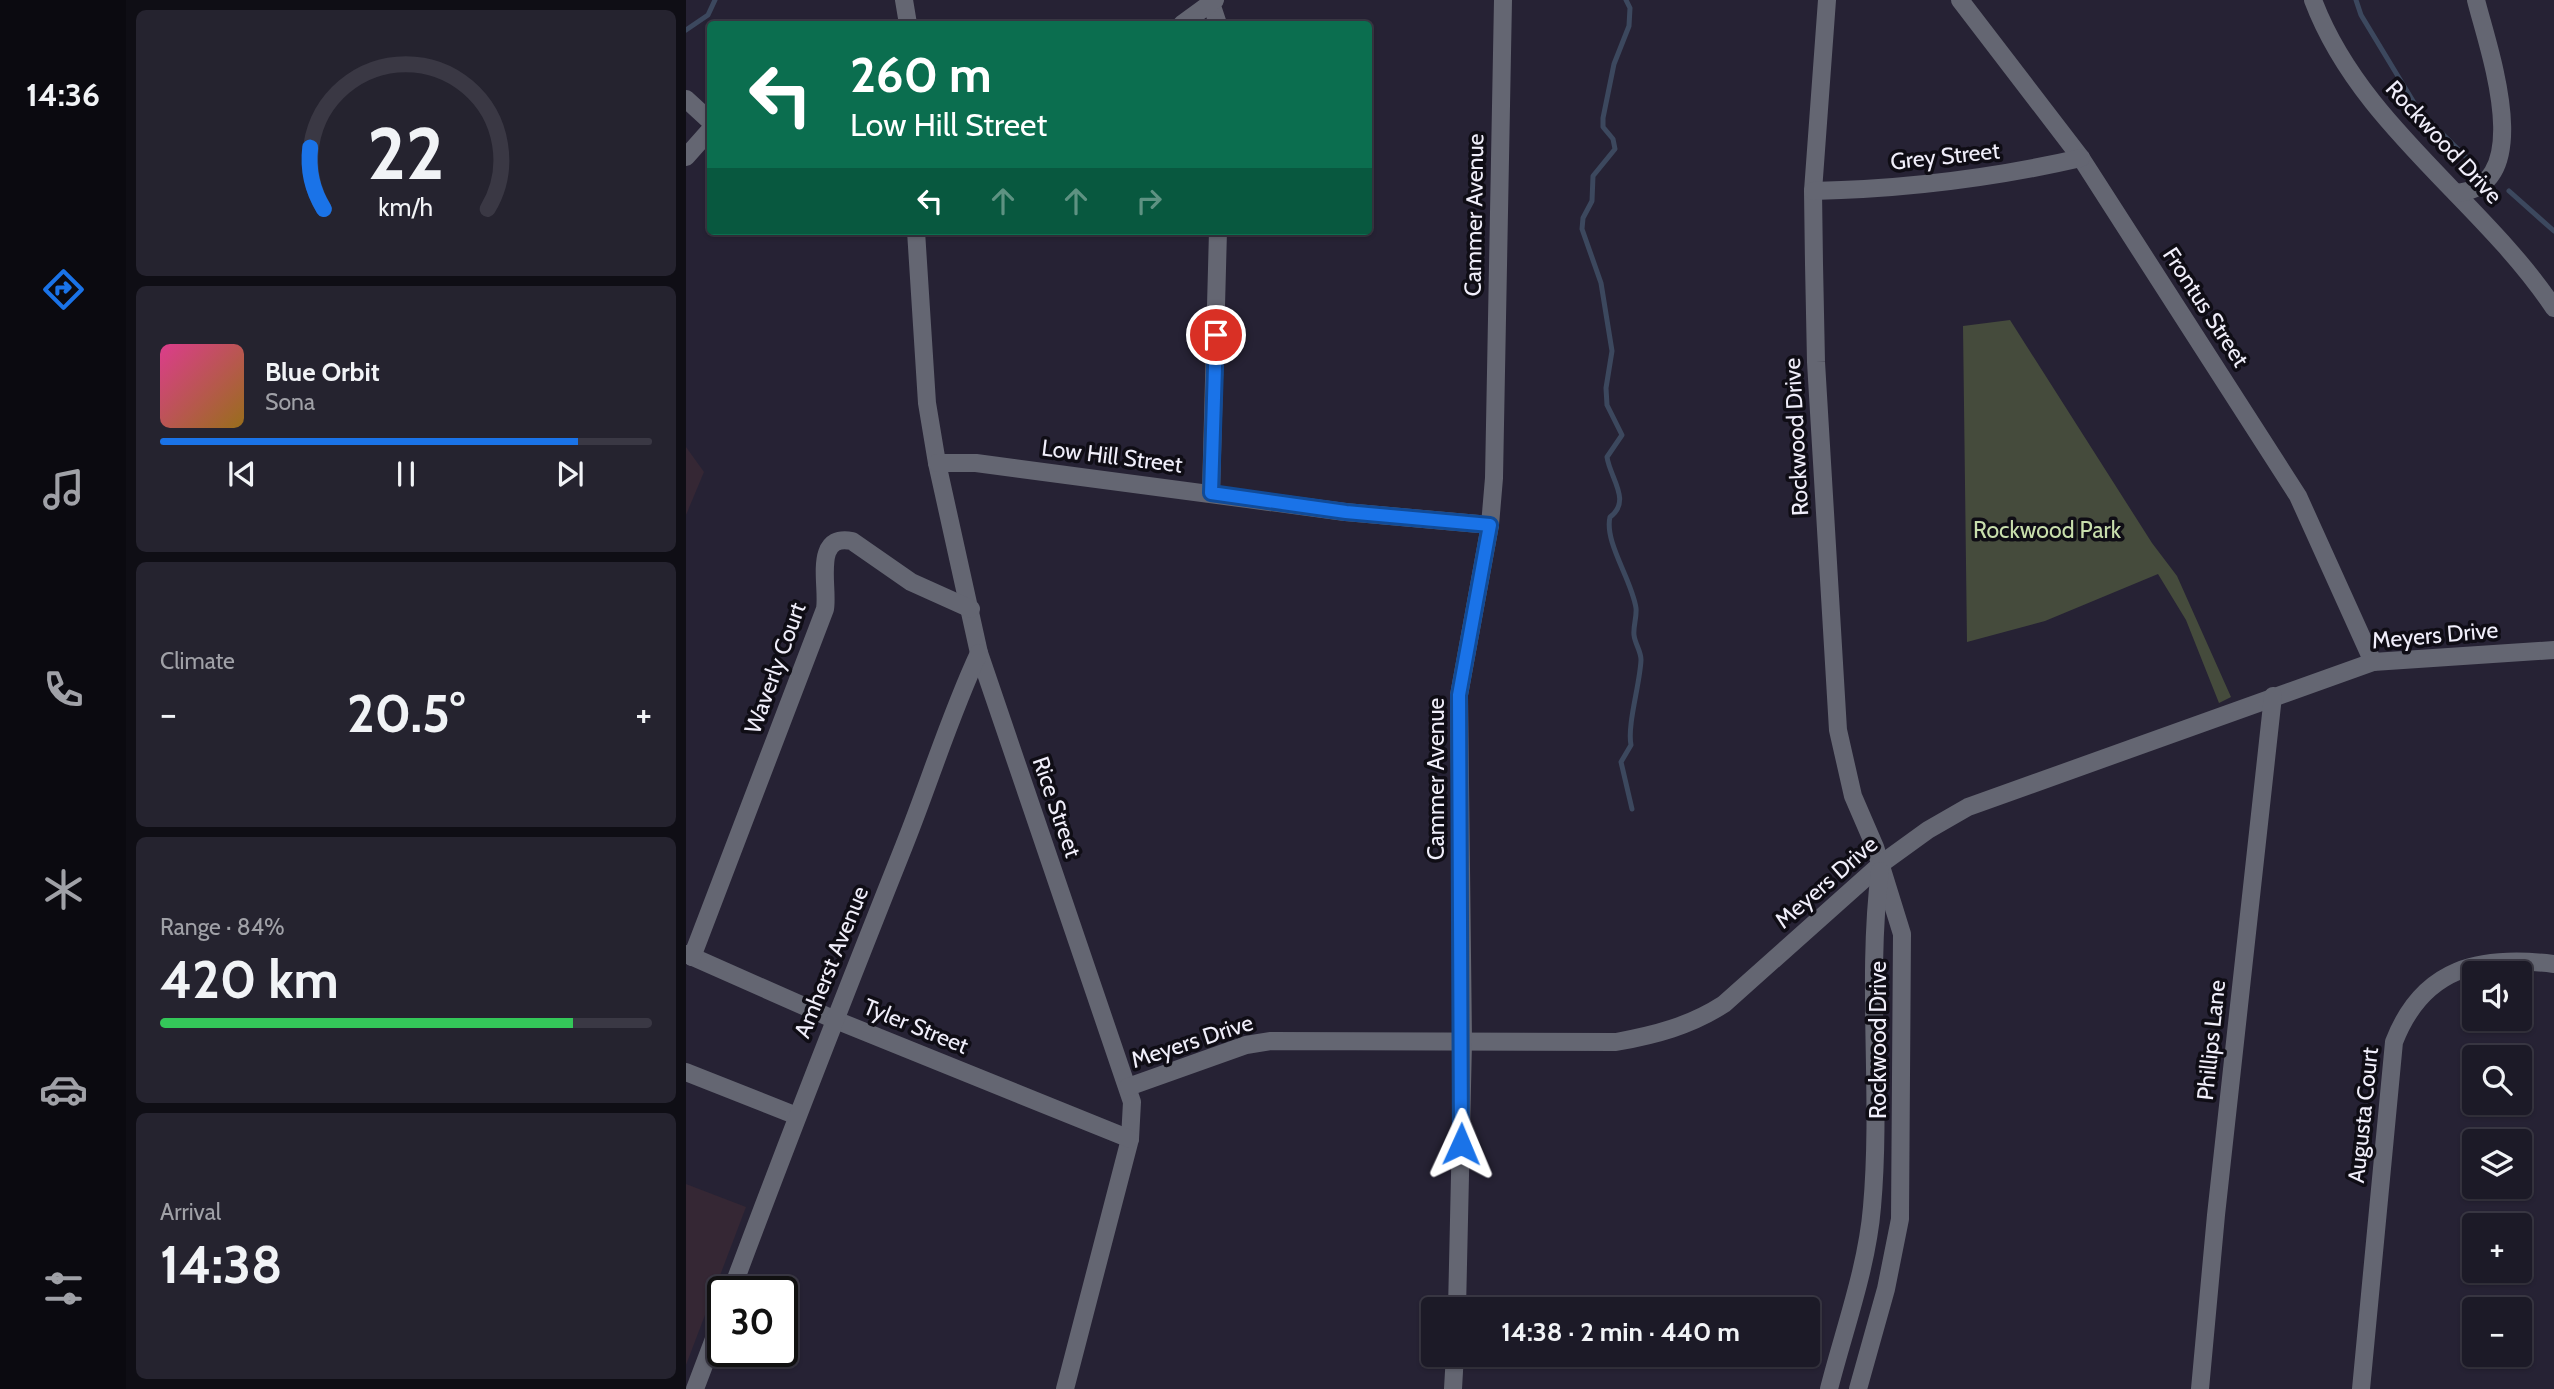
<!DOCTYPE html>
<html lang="en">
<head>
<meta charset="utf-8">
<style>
	:root { --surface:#1c1a27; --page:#25232f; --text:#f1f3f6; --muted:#a0a1a7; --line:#3a3844; --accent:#1a73e8 }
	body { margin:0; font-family:Cabin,sans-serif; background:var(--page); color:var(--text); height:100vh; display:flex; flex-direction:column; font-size:26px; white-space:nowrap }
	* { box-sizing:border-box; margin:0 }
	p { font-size:23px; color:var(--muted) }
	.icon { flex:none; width:38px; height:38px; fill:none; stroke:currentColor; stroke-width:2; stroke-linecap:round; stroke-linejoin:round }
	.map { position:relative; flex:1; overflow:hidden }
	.sheet { display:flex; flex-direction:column; gap:10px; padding:10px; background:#0f0e15; width:560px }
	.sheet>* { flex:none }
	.banner { position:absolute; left:21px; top:21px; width:665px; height:214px; border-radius:7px; box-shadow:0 2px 5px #0004,0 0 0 2px var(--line); background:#0b6e4f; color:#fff; overflow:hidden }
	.fabs { position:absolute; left:1776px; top:961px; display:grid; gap:14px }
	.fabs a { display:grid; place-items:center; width:70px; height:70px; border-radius:7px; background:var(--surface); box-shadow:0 2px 5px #0004,0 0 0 2px var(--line); font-size:35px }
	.speed { position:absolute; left:21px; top:1276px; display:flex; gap:14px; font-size:35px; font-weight:700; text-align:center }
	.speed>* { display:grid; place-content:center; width:91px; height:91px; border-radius:50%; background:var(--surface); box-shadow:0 2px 5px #0004,0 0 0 2px var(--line); line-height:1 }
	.speed .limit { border:4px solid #111; border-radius:10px; background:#fff; color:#111 }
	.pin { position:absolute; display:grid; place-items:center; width:60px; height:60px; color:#fff; margin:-30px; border:4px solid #fff; border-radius:50%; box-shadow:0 2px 7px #0007 }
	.me { position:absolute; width:77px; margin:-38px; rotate:1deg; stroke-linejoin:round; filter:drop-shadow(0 0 5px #0008) }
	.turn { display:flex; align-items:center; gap:24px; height:147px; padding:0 28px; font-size:32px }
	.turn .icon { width:91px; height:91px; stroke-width:2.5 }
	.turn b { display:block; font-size:49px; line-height:60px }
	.lanes { display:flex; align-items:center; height:66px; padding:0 28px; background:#0003; justify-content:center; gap:35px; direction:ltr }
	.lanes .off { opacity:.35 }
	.big { font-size:52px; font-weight:800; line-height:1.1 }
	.sheet .tile { flex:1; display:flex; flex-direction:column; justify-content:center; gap:10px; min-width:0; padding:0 24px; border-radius:10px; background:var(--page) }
	.sheet .dial { align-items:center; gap:0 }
	.dial svg { height:182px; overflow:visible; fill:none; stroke:var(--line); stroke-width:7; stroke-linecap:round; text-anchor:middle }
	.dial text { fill:var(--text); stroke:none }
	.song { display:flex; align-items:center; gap:21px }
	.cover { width:84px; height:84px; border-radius:10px; background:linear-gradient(135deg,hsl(330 70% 55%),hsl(40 70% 35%)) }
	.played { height:7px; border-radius:4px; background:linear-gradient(90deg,var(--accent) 85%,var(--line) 85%) }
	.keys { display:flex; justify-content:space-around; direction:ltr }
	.heat { display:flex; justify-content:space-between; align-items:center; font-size:38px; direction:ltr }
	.charge { height:10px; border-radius:5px; background:linear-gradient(90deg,#34c759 84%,var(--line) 0) }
	.trip { position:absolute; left:735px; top:1297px; width:399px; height:70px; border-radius:7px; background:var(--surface); box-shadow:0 2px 5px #0004,0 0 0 2px var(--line); font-weight:800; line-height:70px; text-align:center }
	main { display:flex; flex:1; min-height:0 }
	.tab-bar { display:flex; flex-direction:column; width:126px; justify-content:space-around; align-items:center; background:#0b0a10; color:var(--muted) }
	.tab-bar .icon { width:49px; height:49px }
	.tab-bar .selected { color:var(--accent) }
	.tab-bar b { font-size:32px; color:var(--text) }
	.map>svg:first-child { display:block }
	.education { fill:#352734 }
	.green { fill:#454b3c }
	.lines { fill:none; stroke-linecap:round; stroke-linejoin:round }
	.stream { stroke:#3c485e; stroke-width:5 }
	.street { stroke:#646672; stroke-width:18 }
	.route-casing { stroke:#114b97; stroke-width:18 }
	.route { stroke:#1a73e8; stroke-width:12 }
	.labels { text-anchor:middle; stroke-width:7; stroke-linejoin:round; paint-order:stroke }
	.street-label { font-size:23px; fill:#f0eefa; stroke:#0f0d15 }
	.park-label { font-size:23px; fill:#c8deac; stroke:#0f0d15 }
</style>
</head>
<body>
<main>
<nav class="tab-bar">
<b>14:36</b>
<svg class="icon selected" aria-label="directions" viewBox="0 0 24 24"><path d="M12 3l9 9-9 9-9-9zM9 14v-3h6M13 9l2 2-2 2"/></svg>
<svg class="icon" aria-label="music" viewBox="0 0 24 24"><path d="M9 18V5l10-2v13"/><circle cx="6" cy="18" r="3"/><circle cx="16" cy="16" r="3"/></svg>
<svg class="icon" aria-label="phone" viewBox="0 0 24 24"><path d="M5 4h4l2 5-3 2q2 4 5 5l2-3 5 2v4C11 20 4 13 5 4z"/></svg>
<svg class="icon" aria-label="climate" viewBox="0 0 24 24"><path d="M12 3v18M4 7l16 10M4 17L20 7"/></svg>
<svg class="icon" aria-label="car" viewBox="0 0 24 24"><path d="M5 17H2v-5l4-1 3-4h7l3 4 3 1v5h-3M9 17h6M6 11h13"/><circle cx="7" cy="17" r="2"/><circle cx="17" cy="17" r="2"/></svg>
<svg class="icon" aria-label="filters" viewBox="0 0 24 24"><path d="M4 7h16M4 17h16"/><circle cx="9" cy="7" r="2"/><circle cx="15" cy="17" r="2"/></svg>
</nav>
<section class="sheet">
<div class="tile dial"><svg viewBox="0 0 100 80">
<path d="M14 69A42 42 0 1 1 86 69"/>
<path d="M14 69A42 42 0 0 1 8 42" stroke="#1a73e8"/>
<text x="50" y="56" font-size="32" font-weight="700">22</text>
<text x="50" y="72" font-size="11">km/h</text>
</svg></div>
<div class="tile">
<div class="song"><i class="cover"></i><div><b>Blue Orbit</b><p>Sona</p></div></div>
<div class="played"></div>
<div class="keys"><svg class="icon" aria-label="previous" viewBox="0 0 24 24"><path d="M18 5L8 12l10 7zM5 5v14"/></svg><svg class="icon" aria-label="pause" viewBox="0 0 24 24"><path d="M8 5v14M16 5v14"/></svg><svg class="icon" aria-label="next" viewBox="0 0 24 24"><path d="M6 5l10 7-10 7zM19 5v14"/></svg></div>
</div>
<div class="tile"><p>Climate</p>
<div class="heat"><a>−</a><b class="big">20.5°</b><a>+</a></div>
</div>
<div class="tile"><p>Range · 84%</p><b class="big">420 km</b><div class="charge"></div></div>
<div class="tile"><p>Arrival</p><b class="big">14:38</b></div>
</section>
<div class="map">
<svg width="1868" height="1389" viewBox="0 0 1868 1389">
	<rect width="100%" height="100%" fill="#262234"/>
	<g class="education">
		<path d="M0 447 18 472 0 515Z"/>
		<path d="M0 1184 60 1207 0 1365Z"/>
	</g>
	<path class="green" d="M1324 320 1466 543 1491 576 1545 697 1533 703 1500 620 1472 574 1359 621 1281 642 1277 326Z"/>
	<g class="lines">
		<g class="stream">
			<path d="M940 0 944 8 943 26 928 64 917 118V127L927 139 929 149 907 176 906 201 897 218 896 229 915 283 926 351 920 388 921 405 936 435 921 457C924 478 946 501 924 517 918 542 946 580 950 608 951 617 947 626 948 635 949 644 955 651 955 660 954 684 941 725 945 745L935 762 946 809"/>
			<path d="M1670 0 1675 15 1733 111 1783 160"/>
			<path d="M0 30 22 15 29 0"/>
			<path d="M1823 191 1868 231"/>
		</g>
		<g class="street">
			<path d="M218 0 222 24"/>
			<path d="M1141 0 1127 191 1128 264 1130 362 1152 730 1167 796 1189 847 1216 934 1214 1219 1200 1289 1172 1389"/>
			<path d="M1274 0 1395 158 1612 496 1687 662"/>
			<path d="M1627 0C1674 125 1796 200 1868 308"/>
			<path d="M525 3 532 24"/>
			<path d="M496 24 529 0"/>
			<path d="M0 99 24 121"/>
			<path d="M0 157 24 130"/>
			<path d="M1127 191C1217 189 1308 178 1395 158"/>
			<path d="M1770 193C1853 187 1801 45 1790 0"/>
			<path d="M230 231 241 403 251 463 293 653 446 1102 444 1139 379 1389"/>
			<path d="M251 463H290L659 512 804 525"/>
			<path d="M525 493 532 231"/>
			<path d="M0 954 147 1019 444 1139"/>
			<path d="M6 957 139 609C143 587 126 533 166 541L225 582 285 609"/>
			<path d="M0 1072 111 1116"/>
			<path d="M442 1087 560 1045 585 1041 930 1042C969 1035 1004 1026 1038 1004L1195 864 1242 830 1282 807 1687 662 1868 650"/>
			<path d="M45 1292C101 1142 159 994 218 846 244 781 264 715 293 653"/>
			<path d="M771 1309 777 1042 773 695 804 525 808 478 817 0"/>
			<path d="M9 1389 37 1315"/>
			<path d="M767 1389 769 1354"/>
			<path d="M1143 1389C1158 1330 1181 1268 1186 1207 1196 1095 1180 982 1194 871"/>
			<path d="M1514 1389 1530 1215 1587 696"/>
			<path d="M1675 1389 1708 1042C1737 967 1794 955 1868 964"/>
		</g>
	</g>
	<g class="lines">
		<defs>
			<path id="route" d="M530 335 525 493 660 512 804 525 773 695 775 1144"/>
		</defs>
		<use href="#route" class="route-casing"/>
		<use href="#route" class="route"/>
	</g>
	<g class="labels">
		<g class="street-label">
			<text transform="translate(1758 142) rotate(47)" y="8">Rockwood Drive</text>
			<text transform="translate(1259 156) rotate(-6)" y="8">Grey Street</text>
			<text transform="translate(788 215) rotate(-89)" y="8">Cammer Avenue</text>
			<text transform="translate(1520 307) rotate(57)" y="8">Frontus Street</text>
			<text transform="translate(1110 437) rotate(-93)" y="8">Rockwood Drive</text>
			<text transform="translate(426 456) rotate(7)" y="8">Low Hill Street</text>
			<text transform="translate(1749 635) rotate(-5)" y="8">Meyers Drive</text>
			<text transform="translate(89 668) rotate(-70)" y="8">Waverly Court</text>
			<text transform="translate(750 779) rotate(-90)" y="8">Cammer Avenue</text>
			<text transform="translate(371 807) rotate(71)" y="8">Rice Street</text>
			<text transform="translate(1140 882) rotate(-41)" y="8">Meyers Drive</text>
			<text transform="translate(145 962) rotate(-68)" y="8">Amherst Avenue</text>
			<text transform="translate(230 1026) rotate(22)" y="8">Tyler Street</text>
			<text transform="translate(1192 1040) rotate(-90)" y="8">Rockwood Drive</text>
			<text transform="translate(1525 1040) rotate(-84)" y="8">Phillips Lane</text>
			<text transform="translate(506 1041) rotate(-18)" y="8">Meyers Drive</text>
			<text transform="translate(1677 1115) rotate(-84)" y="8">Augusta Court</text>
		</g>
		<g class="park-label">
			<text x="1361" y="538">Rockwood Park</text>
		</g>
	</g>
</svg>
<div class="fabs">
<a><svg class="icon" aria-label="sound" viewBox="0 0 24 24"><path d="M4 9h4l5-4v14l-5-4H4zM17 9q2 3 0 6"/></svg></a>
<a><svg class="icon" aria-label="search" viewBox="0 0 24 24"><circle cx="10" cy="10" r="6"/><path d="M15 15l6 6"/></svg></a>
<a><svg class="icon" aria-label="layers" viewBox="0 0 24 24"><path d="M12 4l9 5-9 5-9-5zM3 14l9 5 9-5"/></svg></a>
<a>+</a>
<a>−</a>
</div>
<div class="speed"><div class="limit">30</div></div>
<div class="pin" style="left:530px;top:335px;background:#d93025"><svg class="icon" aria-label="arrive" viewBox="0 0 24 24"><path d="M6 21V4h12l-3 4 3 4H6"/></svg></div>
<svg class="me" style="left:775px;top:1144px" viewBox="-20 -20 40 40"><path d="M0-17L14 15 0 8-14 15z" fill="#1a73e8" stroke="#fff" stroke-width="4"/></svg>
<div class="trip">14:38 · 2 min · 440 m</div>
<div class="banner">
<div class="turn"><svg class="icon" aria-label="left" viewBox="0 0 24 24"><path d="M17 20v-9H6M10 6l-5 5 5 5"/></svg><div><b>260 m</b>Low Hill Street</div></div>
<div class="lanes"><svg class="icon" aria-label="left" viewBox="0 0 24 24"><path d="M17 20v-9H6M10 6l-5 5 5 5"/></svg><svg class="icon off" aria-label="ahead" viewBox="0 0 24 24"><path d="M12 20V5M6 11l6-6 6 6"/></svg><svg class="icon off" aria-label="ahead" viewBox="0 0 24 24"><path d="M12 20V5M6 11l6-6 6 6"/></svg><svg class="icon off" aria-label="right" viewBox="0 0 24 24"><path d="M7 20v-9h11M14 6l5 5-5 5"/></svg></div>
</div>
</div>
</main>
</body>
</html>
